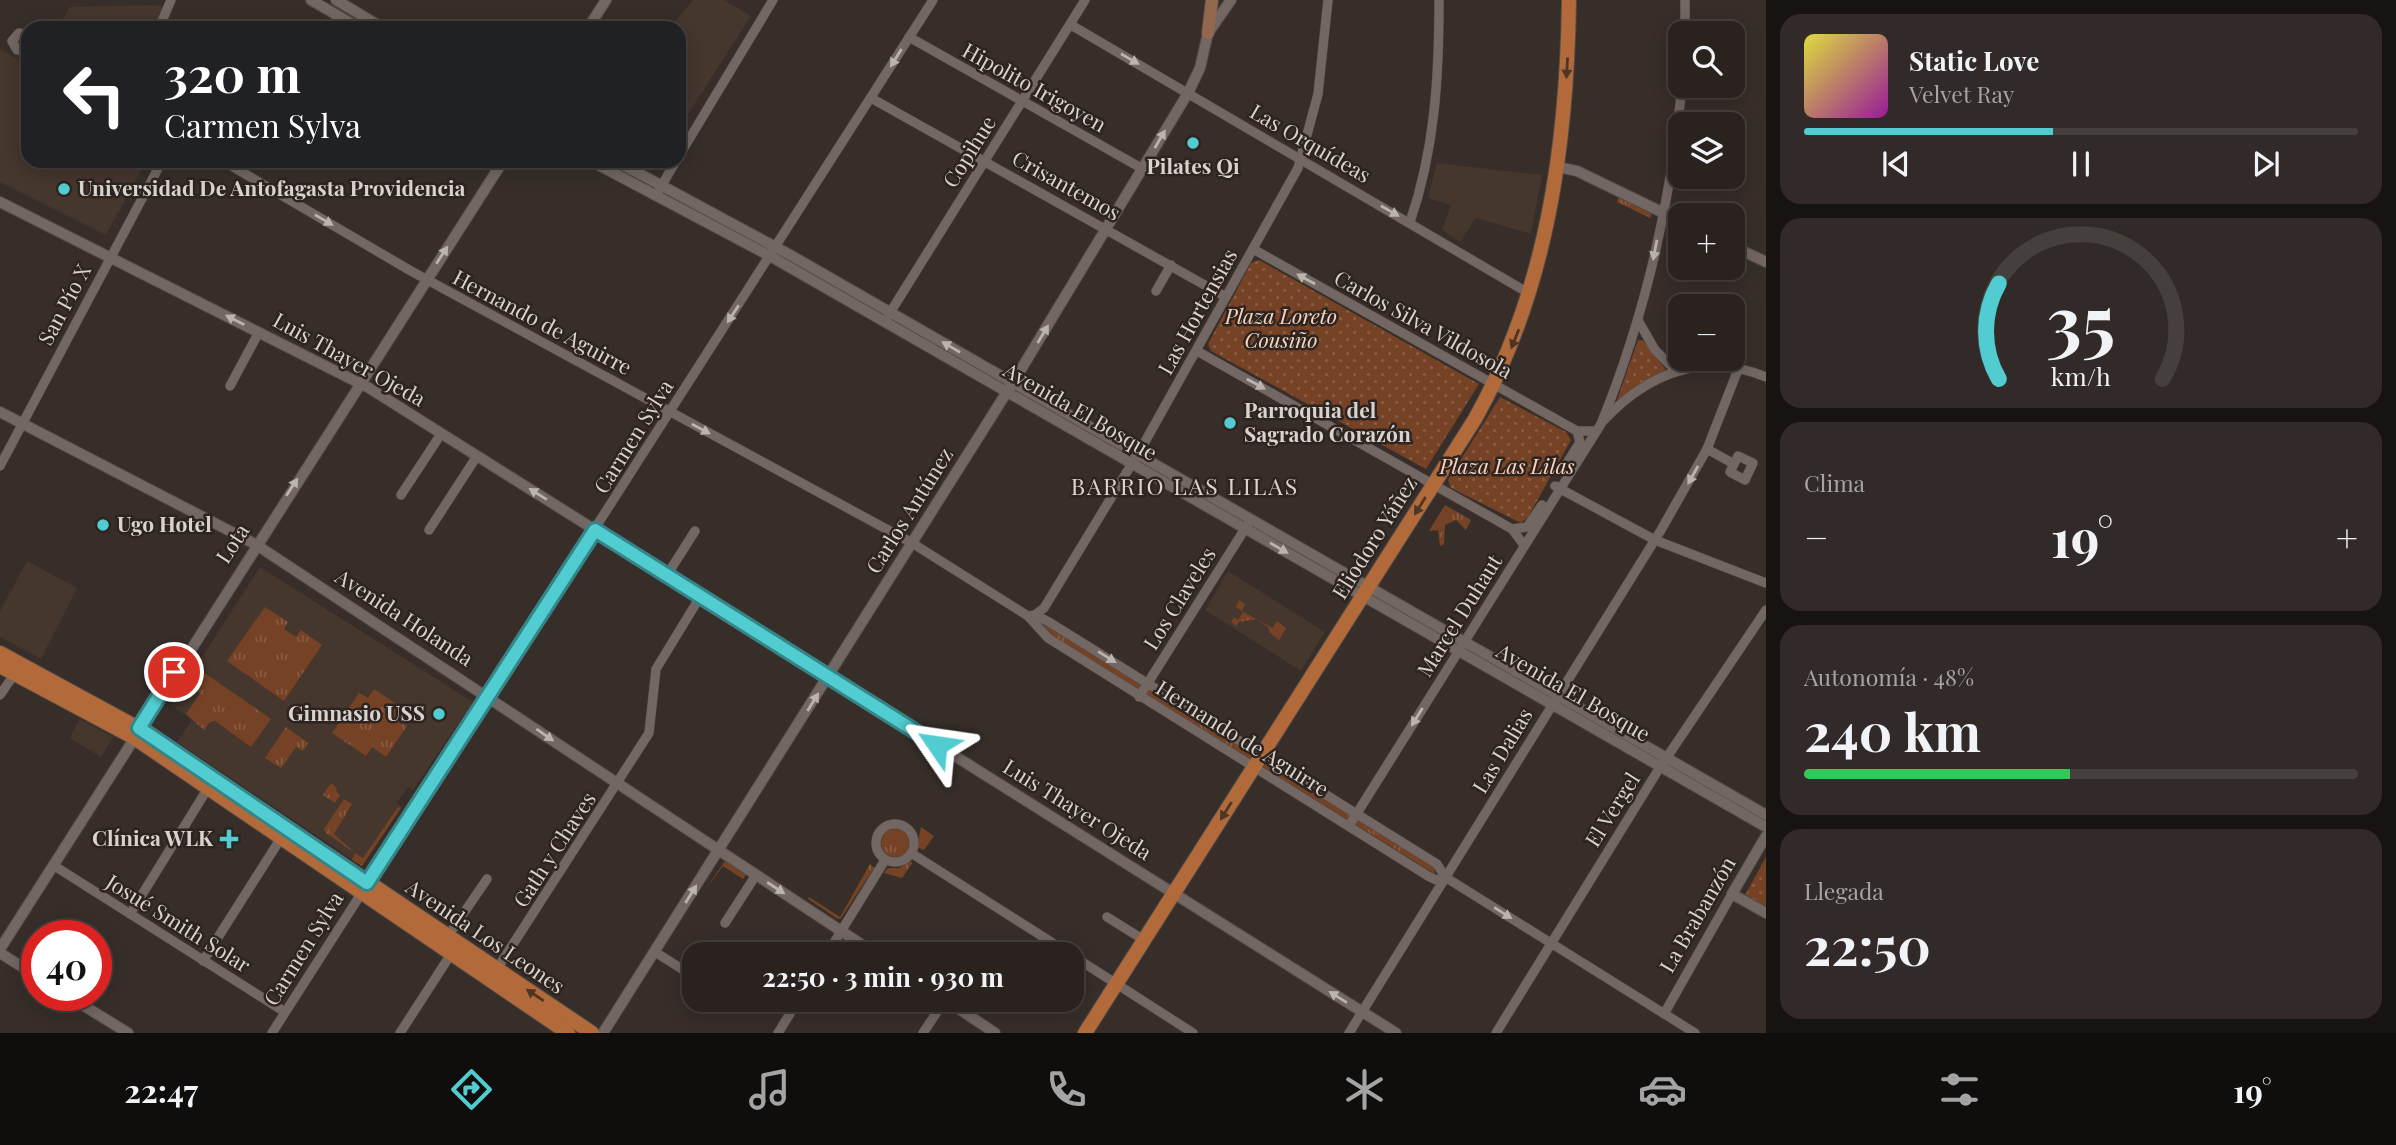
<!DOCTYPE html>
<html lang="es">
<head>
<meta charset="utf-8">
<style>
	:root { --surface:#29221f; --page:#312a28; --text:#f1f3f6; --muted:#a5a4a4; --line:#453f3d; --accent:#51ccd1 }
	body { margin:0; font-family:"Playfair Display",serif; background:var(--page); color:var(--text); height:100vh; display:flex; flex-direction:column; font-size:26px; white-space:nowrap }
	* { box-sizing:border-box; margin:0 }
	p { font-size:23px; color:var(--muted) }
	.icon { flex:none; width:38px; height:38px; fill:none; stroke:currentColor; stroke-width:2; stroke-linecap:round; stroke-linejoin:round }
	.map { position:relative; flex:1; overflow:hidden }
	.sheet { display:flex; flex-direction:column; gap:14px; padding:14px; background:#171311; width:630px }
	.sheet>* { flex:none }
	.hud { position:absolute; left:21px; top:21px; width:665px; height:147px; border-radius:21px; box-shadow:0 4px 18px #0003,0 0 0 2px var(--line); background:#202124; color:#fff; overflow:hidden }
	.controls { position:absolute; left:1668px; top:21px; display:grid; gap:14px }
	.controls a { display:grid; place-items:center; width:77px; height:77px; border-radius:14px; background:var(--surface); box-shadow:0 4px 18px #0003,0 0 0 2px var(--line); font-size:35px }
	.speed { position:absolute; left:21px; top:920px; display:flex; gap:14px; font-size:35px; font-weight:700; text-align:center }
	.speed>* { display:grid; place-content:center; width:91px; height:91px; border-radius:50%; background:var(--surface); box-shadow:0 4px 18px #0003,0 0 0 2px var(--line); line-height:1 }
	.speed .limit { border:10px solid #d22; background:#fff; color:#111 }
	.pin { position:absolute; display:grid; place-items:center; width:60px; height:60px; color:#fff; margin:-30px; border:4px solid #fff; border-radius:50%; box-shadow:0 2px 7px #0007 }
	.me { position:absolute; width:77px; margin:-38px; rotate:302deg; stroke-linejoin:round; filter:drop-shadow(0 0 5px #0008) }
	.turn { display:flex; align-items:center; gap:24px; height:147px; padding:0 28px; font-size:32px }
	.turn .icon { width:91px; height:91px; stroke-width:2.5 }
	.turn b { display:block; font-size:49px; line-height:60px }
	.big { font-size:52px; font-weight:700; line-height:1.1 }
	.sheet .card { flex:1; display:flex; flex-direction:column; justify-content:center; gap:10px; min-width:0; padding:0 24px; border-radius:21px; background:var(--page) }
	.sheet .dial { align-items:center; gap:0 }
	.dial svg { height:182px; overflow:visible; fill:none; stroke:var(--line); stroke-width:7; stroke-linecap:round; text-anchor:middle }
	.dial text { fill:var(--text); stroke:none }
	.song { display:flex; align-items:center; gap:21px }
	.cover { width:84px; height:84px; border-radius:10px; background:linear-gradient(135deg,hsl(60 70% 55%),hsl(300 70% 35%)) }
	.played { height:7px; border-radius:4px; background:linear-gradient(90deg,var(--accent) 45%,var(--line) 45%) }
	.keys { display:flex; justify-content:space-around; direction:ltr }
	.heat { display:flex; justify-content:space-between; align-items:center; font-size:38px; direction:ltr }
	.charge { height:10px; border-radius:5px; background:linear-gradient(90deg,#34c759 48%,var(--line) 0) }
	.trip { position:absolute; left:682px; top:942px; width:402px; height:70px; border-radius:21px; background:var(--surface); box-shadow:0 4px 18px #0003,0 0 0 2px var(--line); font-weight:700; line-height:70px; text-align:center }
	.tabs { display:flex; height:112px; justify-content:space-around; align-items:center; background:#100e0c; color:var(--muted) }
	.tabs .icon { width:49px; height:49px }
	.tabs .on { color:var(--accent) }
	.tabs b { font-size:32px; color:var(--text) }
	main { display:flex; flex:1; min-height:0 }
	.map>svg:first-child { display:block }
	.built { fill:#45362e }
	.grass { fill:url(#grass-tufts) }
	.park { fill:url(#park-dots) }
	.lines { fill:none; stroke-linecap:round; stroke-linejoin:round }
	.minor-casing { stroke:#524b47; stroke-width:10 }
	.tertiary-casing { stroke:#524b47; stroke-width:12 }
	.secondary-casing { stroke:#524b47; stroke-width:14 }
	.primary-casing { stroke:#524b47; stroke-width:16 }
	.minor { stroke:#726762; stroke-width:9 }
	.tertiary { stroke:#726762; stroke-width:10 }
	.secondary { stroke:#92684e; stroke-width:12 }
	.primary { stroke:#b26a3a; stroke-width:14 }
	.oneway { fill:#bab3af }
	.oneway2 { fill:#4e3626 }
	.route-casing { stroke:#358588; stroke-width:18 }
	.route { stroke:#51ccd1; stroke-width:12 }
	.poi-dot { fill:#51ccd1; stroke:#2d241f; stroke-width:2.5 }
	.labels { text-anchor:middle; stroke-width:5; stroke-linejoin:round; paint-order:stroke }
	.street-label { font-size:21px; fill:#d9d3d0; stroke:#2d241f }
	.poi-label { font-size:21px; font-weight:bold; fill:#d9d3d0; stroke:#2d241f; text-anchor:start }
	.park-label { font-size:21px; font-style:italic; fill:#fad4c0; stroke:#2d241f }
	.neighbourhood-label { font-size:23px; letter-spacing:2px; fill:#dfd3cd; stroke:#2d241f }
</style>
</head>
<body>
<main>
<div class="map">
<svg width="1766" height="1033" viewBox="0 0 1766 1033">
	<defs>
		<pattern id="grass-tufts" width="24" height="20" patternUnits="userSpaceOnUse" patternTransform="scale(1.75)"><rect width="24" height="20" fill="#754225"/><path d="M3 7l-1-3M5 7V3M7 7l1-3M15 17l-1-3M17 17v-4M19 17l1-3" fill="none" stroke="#885c44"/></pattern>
		<pattern id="park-dots" width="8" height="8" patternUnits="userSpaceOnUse" patternTransform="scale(1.75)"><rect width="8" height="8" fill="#754225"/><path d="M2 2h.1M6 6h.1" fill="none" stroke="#885c44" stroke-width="1.8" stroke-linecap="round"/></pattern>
	</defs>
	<rect width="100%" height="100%" fill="#372e29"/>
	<g class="built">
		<path d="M693 0H724L751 16 679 128V28H670Z"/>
		<path d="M156 5 163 7 159 15 188 28H57L70 7Z"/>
		<path d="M0 49 28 65V161H146L106 235 0 182Z"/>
		<path d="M1437 163 1542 175 1531 234 1476 218 1460 242 1442 230 1451 205 1428 198Z"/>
		<path d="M27 561 77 588 41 659 0 637V611Z"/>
		<path d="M260 567 473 702 413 790 408 787 397 803 402 807 362 866 177 742 192 720 171 705Z"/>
		<path d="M1228 571 1325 632 1301 671 1205 610Z"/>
		<path d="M80 719 113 737 101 757 70 738Z"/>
	</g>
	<g class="grass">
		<path d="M1619 196 1652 212 1650 218 1617 202Z"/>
		<path d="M1445 505 1471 520 1466 530 1456 520 1445 525 1444 544 1440 546 1438 530 1429 531Z"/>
		<path d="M1239 600 1245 604 1242 611 1272 628 1277 621 1286 628 1279 640 1270 633 1268 627 1256 619 1239 622 1236 626 1231 622 1234 617 1238 620 1243 612 1236 607Z"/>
		<path d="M265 607 288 622 284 629 296 637 301 630 322 645 284 701 227 661Z"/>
		<path d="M1036 623 1049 627 1434 867 1435 874 1045 632Z"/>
		<path d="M196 667 271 719 251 747 215 721 210 722 204 730 186 714 200 693 185 684Z"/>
		<path d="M374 689 407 711 401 721 407 726 386 757 372 747 366 756 332 733 359 693 368 698Z"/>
		<path d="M286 727 308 743 303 751 296 747 281 768 265 758Z"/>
		<path d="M331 783 337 788 336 791 340 795 335 803 323 795Z"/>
		<path d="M344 799 352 804 334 834 355 853 326 833 324 829Z"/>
		<path d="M398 807 401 808 362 866 352 860 355 853 363 858Z"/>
		<path d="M921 827 934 836 924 850 917 847Z"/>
		<circle cx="895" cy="843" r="14"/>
		<path d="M725 861 746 875 743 879 723 866 703 893Z"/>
		<path d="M910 861 912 863 902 878 884 873 888 868H899Z"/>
		<path d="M870 864 874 868 841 918 838 919 808 899 809 897 840 917Z"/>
	</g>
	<g class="park">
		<path d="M1259 260 1479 384 1426 469 1211 351 1208 344 1251 263Z"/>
		<path d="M1638 340 1644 341 1666 370 1617 400Z"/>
		<path d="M1500 397 1566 432 1571 440 1528 517 1521 523 1451 488 1448 480Z"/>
		<path d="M1766 857V907L1745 895Z"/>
	</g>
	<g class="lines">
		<defs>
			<g id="minor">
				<path d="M1071 25 1530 294"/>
				<path d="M159 28 171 0"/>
				<path d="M332 28 338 16"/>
				<path d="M1685 33V0"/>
				<path d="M28 35 19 33 12 41 17 50 28 48"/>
				<path d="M909 37 1143 169"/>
				<path d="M871 98 1226 297"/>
				<path d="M679 156 773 0"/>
				<path d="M223 161 411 271 912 543 1028 616 1048 638 1428 876 1436 880 1445 877"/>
				<path d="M659 190 676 161"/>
				<path d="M1410 222C1435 149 1439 77 1439 0"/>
				<path d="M1253 249 1577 431H1596"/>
				<path d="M1156 291 1171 265"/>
				<path d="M888 316 1085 0"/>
				<path d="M1639 322 1655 350 1675 370"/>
				<path d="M1732 339 1735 330"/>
				<path d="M1197 351 1512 529 1524 545"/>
				<path d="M230 386 259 332"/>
				<path d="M1604 420C1648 373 1704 351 1766 377"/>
				<path d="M1707 449 1734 464"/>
				<path d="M1738 456 1753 463 1745 480 1730 472Z"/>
				<path d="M1567 463 1580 442 1577 431"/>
				<path d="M0 466 162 161"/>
				<path d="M1555 486 1655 540 1766 583"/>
				<path d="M401 495 441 434"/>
				<path d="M1512 529 1527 527 1542 505"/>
				<path d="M429 530 477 456"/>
				<path d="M667 575 695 531"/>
				<path d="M1035 615 1044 608 1142 447 1298 168 1318 94 1328 0"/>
				<path d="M1028 616 1035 615 1049 622 1437 864 1445 877 1695 1033"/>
				<path d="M0 695 16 672"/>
				<path d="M1139 697 1248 524"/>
				<circle cx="895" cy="843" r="19"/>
				<path d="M1349 826 1601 424C1645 316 1671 202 1682 86"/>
				<path d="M911 853 1070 954"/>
				<path d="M53 865 285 1012"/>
				<path d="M130 914 208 788"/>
				<path d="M1107 917 1144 940"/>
				<path d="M725 923 756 875"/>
				<path d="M448 936 487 879"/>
				<path d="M655 952 693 976"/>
				<path d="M827 954 885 860"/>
				<path d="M1073 956 1193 1033"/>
				<path d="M203 961 281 838"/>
				<path d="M497 969 649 733 656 669 700 597"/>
				<path d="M1664 1014 1732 894"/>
				<path d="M272 1033 933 0"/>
				<path d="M400 1033 451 954"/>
				<path d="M778 1033 799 999"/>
				<path d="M923 1033 945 1000"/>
				<path d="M1349 1033 1661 530 1707 449 1739 367"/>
				<path d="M1496 1033 1657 772 1766 610"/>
			</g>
			<g id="tertiary">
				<path d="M311 0 359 28"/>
				<path d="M336 0 383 28"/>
				<path d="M588 28 606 0"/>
				<path d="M591 161 770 256 1766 827"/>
				<path d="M616 161 792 256 1766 815"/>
				<path d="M1558 167 1577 171 1680 221"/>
				<path d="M0 202 369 388 1396 1033"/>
				<path d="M1732 246 1766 262"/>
				<path d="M0 412 255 544 876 954"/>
				<path d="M1766 836 1732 894 1766 913"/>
				<path d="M0 949 503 161"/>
				<path d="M0 953 37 976"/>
				<path d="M68 996 128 1033"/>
				<path d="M944 999 995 1033"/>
				<path d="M603 1033 1017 376 1188 93 1200 68 1208 33 1231 0"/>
			</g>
			<path id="secondary" d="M1208 33 1212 0"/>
			<g id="primary">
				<path d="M0 653 147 733 592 1033"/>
				<path d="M0 666 133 737 568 1033"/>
				<path d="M1085 1033 1475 419C1547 290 1567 146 1569 0"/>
			</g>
		</defs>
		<use href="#minor" class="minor-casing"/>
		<use href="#tertiary" class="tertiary-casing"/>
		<use href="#secondary" class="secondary-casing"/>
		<use href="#primary" class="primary-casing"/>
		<use href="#minor" class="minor"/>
		<use href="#tertiary" class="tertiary"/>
		<use href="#secondary" class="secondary"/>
		<use href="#primary" class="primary"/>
	</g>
	<defs><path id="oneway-solid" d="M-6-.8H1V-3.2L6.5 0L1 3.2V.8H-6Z" transform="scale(1.75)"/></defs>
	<g class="oneway">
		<use href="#oneway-solid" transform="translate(896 58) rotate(122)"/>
		<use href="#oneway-solid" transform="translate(1130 59) rotate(30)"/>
		<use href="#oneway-solid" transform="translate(1160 139) rotate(-60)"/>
		<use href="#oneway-solid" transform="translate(1390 211) rotate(30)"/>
		<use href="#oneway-solid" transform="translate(324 220) rotate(30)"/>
		<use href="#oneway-solid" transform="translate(1655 250) rotate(101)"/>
		<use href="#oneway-solid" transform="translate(442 255) rotate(-57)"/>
		<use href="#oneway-solid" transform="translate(1306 279) rotate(-151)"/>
		<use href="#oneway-solid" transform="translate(733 314) rotate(123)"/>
		<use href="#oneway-solid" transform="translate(235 320) rotate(-153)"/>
		<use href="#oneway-solid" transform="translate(1043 334) rotate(-59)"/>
		<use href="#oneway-solid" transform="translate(951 347) rotate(-150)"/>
		<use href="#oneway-solid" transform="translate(1256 384) rotate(29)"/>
		<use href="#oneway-solid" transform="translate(701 429) rotate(28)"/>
		<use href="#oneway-solid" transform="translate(1693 475) rotate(119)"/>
		<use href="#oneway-solid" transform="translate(292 487) rotate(-57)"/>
		<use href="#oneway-solid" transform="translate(538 494) rotate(-148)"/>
		<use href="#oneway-solid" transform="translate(1279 548) rotate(30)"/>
		<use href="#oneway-solid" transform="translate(1107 657) rotate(32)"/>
		<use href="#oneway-solid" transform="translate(813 702) rotate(-58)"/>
		<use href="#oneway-solid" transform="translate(1417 717) rotate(122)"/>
		<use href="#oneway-solid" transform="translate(545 735) rotate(35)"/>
		<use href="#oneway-solid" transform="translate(776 888) rotate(33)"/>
		<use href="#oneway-solid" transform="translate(691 894) rotate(-58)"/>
		<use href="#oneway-solid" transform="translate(1503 913) rotate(32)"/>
		<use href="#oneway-solid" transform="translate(1338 997) rotate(-148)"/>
	</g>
	<g class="oneway2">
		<use href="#oneway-solid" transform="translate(1567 68) rotate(93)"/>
		<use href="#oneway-solid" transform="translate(1515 339) rotate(112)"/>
		<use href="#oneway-solid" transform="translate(1420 506) rotate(122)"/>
		<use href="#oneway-solid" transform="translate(1226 811) rotate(122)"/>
		<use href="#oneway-solid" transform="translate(535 995) rotate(-146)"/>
	</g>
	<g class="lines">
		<defs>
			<path id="route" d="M174 672 139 728 367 883 595 530 937 745"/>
		</defs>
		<use href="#route" class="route-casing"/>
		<use href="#route" class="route"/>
	</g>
	<g class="poi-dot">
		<circle cx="1193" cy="143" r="7"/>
		<circle cx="64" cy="189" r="7"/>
		<circle cx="1230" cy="423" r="7"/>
		<circle cx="103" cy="525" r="7"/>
		<circle cx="439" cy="714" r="7"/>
		<path d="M225.5 828.5h7v7h7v7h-7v7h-7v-7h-7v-7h7z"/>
	</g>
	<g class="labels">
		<g class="street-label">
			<text transform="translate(1034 88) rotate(29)" y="7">Hipolito Irigoyen</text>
			<text transform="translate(1310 144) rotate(30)" y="7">Las Orquídeas</text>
			<text transform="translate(970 152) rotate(-58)" y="7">Copihue</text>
			<text transform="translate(1066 186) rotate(29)" y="7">Crisantemos</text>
			<text transform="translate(65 305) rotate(-62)" y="7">San Pío X</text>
			<text transform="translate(1198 312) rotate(-61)" y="7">Las Hortensias</text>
			<text transform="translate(542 323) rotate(28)" y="7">Hernando de Aguirre</text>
			<text transform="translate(1423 325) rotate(29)" y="7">Carlos Silva Vildosola</text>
			<text transform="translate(349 360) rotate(29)" y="7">Luis Thayer Ojeda</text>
			<text transform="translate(1080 412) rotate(30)" y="7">Avenida El Bosque</text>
			<text transform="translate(634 437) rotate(-58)" y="7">Carmen Sylva</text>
			<text transform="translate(910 511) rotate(-58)" y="7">Carlos Antúnez</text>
			<text transform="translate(1375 538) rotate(-58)" y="7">Eliodoro Yáñez</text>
			<text transform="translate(233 544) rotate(-57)" y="7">Lota</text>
			<text transform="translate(1180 599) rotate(-58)" y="7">Los Claveles</text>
			<text transform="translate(1460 616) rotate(-58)" y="7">Marcel Duhaut</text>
			<text transform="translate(404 618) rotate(33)" y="7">Avenida Holanda</text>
			<text transform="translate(1573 693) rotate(30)" y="7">Avenida El Bosque</text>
			<text transform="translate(1242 739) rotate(32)" y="7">Hernando de Aguirre</text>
			<text transform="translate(1503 751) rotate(-59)" y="7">Las Dalias</text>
			<text transform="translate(1077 810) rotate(32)" y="7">Luis Thayer Ojeda</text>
			<text transform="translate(1613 810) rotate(-58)" y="7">El Vergel</text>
			<text transform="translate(555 850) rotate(-57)" y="7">Gath y Chaves</text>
			<text transform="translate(1698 915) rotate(-60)" y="7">La Brabanzón</text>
			<text transform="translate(178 924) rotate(32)" y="7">Josué Smith Solar</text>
			<text transform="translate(485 937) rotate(34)" y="7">Avenida Los Leones</text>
			<text transform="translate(304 949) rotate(-58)" y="7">Carmen Sylva</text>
		</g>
		<g class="poi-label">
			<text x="1193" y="174" text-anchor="middle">Pilates Qi</text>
			<text x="78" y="196">Universidad De Antofagasta Providencia</text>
			<text x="1244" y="418">Parroquia del<tspan x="1244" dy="24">Sagrado Corazón</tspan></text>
			<text x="117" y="532">Ugo Hotel</text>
			<text x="425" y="721" text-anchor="end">Gimnasio USS</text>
			<text x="213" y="846" text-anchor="end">Clínica WLK</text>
		</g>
		<g class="park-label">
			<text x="1281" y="324">Plaza Loreto<tspan x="1281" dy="24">Cousiño</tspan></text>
			<text x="1507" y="474">Plaza Las Lilas</text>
		</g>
		<g class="neighbourhood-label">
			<text x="1185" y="495">BARRIO LAS LILAS</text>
		</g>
	</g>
</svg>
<div class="controls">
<a><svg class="icon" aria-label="search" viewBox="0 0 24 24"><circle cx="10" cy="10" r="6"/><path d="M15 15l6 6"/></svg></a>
<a><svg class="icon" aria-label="layers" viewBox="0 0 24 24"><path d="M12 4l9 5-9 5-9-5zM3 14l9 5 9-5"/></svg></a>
<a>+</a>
<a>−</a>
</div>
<div class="speed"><div class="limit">40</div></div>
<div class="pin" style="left:174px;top:672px;background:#d93025"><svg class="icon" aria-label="arrive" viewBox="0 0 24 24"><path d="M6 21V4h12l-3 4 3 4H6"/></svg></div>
<svg class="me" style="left:937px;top:745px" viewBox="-20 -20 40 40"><path d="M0-17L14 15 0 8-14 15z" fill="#51ccd1" stroke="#fff" stroke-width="4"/></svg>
<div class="trip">22:50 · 3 min · 930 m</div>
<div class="hud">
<div class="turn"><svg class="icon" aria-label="left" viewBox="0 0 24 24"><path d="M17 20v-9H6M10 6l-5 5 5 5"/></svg><div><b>320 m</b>Carmen Sylva</div></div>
</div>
</div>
<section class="sheet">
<div class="card">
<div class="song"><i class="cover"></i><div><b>Static Love</b><p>Velvet Ray</p></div></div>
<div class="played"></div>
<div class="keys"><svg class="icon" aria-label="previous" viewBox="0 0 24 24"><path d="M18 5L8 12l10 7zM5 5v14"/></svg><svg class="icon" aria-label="pause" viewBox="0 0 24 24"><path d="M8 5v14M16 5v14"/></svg><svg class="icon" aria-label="next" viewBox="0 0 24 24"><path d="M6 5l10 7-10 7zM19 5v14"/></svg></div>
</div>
<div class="card dial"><svg viewBox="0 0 100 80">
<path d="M14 69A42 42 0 1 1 86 69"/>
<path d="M14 69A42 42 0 0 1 14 27" stroke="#51ccd1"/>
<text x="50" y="56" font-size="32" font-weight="700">35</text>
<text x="50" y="72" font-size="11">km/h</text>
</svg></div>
<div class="card"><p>Clima</p>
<div class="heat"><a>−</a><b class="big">19°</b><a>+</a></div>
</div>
<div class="card"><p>Autonomía · 48%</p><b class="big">240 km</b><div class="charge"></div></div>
<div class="card"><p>Llegada</p><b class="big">22:50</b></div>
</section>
</main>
<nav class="tabs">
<b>22:47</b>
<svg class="icon on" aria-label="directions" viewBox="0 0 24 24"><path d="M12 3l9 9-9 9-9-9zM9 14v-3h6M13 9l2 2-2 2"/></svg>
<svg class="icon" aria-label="music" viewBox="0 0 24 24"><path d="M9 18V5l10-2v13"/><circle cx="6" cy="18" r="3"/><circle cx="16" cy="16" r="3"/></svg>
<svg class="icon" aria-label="phone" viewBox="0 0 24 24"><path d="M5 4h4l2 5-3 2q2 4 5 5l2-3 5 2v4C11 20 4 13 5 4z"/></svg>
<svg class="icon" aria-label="climate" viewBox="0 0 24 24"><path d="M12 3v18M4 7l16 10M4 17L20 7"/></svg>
<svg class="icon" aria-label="car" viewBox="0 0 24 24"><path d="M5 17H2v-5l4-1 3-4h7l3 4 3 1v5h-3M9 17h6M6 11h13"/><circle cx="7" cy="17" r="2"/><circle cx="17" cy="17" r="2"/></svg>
<svg class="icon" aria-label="filters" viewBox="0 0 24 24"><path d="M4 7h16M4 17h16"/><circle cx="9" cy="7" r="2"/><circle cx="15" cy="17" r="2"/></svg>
<b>19°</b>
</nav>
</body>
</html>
